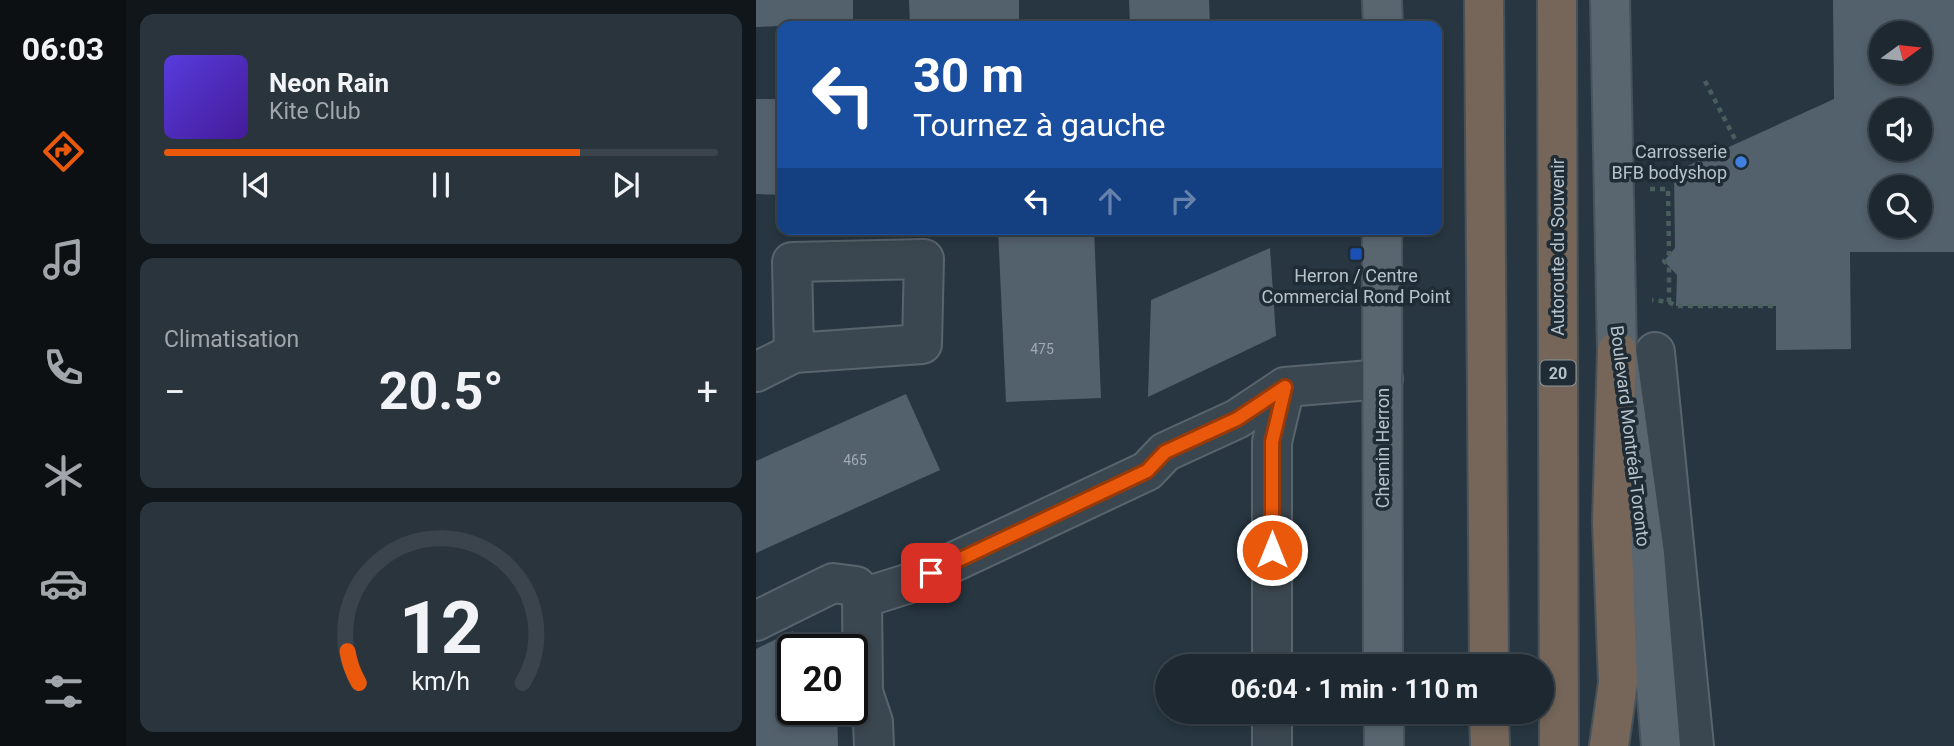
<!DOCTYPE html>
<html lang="fr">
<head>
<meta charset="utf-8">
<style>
	:root { --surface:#1d2830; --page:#2a343c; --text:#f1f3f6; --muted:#a0a6ab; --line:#3b444c; --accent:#ea580c }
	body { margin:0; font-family:Roboto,sans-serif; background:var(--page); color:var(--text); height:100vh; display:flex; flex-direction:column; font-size:26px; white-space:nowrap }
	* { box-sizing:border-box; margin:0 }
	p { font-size:23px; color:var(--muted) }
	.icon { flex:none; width:38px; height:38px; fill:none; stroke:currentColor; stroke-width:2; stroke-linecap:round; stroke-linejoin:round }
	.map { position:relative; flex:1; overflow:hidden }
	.details { display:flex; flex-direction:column; gap:14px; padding:14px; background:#10161a; width:630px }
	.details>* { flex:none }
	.banner { position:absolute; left:21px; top:21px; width:665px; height:214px; border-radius:14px; box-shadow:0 4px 10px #0003,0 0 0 2px var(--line); background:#1a4fa0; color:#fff; overflow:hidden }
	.needle { width:46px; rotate:75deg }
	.controls { position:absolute; left:1113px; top:21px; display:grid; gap:14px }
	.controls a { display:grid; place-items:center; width:63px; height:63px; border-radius:50%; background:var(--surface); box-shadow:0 4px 10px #0003,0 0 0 2px var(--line); font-size:35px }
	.speed { position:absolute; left:21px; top:634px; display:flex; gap:14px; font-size:35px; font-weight:700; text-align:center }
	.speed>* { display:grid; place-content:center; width:91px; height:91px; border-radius:50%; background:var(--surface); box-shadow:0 4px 10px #0003,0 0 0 2px var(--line); line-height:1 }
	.speed .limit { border:4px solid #111; border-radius:10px; background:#fff; color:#111 }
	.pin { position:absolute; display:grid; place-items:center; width:60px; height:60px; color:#fff; margin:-30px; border-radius:14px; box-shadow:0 4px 10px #0006 }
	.me { position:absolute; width:77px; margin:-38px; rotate:0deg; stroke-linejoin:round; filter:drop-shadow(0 0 5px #0008) }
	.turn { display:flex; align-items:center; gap:24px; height:147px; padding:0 21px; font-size:32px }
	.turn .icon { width:91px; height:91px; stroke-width:2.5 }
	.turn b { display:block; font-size:49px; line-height:60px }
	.lanes { display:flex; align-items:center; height:66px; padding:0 21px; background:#0003; justify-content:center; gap:35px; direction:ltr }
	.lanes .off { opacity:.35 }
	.big { font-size:52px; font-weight:700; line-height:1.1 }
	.details .tile { flex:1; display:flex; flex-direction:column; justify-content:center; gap:10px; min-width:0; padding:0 24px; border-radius:14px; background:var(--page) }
	.details .dial { align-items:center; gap:0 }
	.dial svg { height:182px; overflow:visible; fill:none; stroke:var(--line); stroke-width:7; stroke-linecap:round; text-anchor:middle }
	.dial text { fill:var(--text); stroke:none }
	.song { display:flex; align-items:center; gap:21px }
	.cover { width:84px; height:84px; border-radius:10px; background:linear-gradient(135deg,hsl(250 70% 55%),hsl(260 70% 35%)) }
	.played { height:7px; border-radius:4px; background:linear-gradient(90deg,var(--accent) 75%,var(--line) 75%) }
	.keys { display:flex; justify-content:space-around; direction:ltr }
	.heat { display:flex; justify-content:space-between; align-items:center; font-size:38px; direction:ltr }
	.trip { position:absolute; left:399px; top:654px; width:399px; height:70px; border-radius:35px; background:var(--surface); box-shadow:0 4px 10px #0003,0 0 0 2px var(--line); font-weight:700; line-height:70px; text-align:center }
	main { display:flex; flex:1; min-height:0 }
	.menu { display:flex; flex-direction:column; width:126px; justify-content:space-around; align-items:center; background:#0c1013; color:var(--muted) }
	.menu .icon { width:49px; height:49px }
	.menu .active { color:var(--accent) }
	.menu b { font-size:32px; color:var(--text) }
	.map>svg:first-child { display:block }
	.building { fill:#53616d; fill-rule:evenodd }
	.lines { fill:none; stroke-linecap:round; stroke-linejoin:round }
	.minor-casing { stroke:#59656d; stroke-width:42 }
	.major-casing { stroke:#48535c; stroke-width:42 }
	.highway-casing { stroke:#46525a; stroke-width:42 }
	.path { stroke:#495f5e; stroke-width:4.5; stroke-dasharray:5 5; stroke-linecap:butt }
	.minor { stroke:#3b4750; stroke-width:38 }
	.major { stroke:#596670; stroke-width:38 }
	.highway { stroke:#756659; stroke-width:38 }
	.route-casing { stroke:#983908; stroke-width:18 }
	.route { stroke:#ea580c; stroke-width:12 }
	.shop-dot { fill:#3f7fe0; stroke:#202c35; stroke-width:2.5 }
	.transit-dot { fill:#1a4fb4; stroke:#202c35; stroke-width:2.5 }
	.labels { text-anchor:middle; stroke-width:7; stroke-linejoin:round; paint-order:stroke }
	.number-label { font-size:14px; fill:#9faab3 }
	.shield { fill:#202c35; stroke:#8a959d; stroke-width:2 }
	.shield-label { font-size:16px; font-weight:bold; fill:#b8c2ca }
	.poi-label { font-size:18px; fill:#b8c2ca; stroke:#202c35; text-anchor:end }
	.street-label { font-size:18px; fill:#b8c2ca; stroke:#202c35 }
</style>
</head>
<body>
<main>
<nav class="menu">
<b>06:03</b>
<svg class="icon active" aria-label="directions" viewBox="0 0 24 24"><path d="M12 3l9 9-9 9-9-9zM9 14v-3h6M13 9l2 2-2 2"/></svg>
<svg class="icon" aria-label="music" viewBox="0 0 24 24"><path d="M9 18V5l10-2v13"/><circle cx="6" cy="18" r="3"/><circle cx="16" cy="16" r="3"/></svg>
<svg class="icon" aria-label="phone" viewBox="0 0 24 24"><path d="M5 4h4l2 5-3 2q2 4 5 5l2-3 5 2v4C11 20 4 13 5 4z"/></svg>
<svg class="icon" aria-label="climate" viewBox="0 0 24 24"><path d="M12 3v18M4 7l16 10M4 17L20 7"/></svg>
<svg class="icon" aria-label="car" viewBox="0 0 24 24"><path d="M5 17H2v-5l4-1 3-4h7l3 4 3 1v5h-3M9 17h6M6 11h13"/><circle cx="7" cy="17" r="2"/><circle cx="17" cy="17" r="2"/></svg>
<svg class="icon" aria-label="filters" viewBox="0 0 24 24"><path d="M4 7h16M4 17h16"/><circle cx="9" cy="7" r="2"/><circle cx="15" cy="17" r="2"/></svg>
</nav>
<section class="details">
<div class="tile">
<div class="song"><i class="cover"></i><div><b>Neon Rain</b><p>Kite Club</p></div></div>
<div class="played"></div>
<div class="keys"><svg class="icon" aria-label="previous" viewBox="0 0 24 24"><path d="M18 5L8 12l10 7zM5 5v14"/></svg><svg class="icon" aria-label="pause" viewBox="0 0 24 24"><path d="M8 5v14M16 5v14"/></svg><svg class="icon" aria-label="next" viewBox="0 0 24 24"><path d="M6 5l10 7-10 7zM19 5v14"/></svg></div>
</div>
<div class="tile"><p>Climatisation</p>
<div class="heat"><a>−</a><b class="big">20.5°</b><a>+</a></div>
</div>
<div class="tile dial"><svg viewBox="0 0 100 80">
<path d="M14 69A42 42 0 1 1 86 69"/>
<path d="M14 69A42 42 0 0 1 9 55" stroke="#ea580c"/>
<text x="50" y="56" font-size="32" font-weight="700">12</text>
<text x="50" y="72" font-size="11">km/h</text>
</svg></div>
</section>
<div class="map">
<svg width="1198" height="746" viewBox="0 0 1198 746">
	<rect width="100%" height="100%" fill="#273640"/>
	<g class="building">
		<path d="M0 0H97V23L0 27Z"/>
		<path d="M153 0H263V23L154 26Z"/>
		<path d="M373 0H453L454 26H374Z"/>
		<path d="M1077 0H1198V252H1094L1095 349 1020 350V306H920L921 275 908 261 919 248 918 172 1078 99ZM1125 33H1164V72H1125ZM1125 110H1164V149H1125ZM1125 187H1164V226H1125Z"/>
		<path d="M0 99H26V195L0 194Z"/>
		<path d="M242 229H338L345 398 250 402Z"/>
		<path d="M514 248 520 336 392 397 395 300Z"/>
		<path d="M150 394 184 470 0 553V461Z"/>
		<path d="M37 631V709H81L82 746H0V649Z"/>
	</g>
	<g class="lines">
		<defs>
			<g id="minor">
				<path d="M899 352 938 746"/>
				<path d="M0 372 38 353 166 344 168 259 36 262 38 353"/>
				<path d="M106 598 151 584 391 471 409 452 481 419 529 387 627 379"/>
				<path d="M0 621 77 583 100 586 106 598 107 692 117 722 118 746"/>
				<path d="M516 667V442L529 387"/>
				<path d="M516 746V712"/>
			</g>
			<g id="major">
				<path d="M626 0 627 26"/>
				<path d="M854 0 861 351 889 554 905 746"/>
				<path d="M626 229 627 667"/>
				<path d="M628 712V746"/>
			</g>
			<g id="highway">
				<path d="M728 0 733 667"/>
				<path d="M801 0 803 746"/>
				<path d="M733 712 734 746"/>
				<path d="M853 746 862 683 856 522 861 351"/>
			</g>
		</defs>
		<use href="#minor" class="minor-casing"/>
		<use href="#major" class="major-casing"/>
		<use href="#highway" class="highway-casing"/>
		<g class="path">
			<path d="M949 81 981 143"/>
			<path d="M894 189H912L913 254 908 261 913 267V302L896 300"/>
			<path d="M913 302 920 306H1020"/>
		</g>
		<use href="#minor" class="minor"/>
		<use href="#major" class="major"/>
		<use href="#highway" class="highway"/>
	</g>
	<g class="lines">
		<defs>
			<path id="route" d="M175 573 391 471 409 452 481 419 529 387 516 442V550"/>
		</defs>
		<use href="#route" class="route-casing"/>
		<use href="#route" class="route"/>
	</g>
	<circle class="shop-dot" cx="985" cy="162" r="7"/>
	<rect class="transit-dot" x="593" y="247" width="14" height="14" rx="3.5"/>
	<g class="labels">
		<g class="number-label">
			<text x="286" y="354">475</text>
			<text x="99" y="465">465</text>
		</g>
		<rect class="shield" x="784.5" y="360.5" width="35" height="25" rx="5"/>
		<g class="shield-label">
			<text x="802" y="379">20</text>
		</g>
		<g class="poi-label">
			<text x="971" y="158">Carrosserie<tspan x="971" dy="21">BFB bodyshop</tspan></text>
			<text x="600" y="282" text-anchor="middle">Herron / Centre<tspan x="600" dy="21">Commercial Rond Point</tspan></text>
		</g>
		<g class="street-label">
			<text transform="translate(802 247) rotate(-90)" y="6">Autoroute du Souvenir</text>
			<text transform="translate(874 436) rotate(83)" y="6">Boulevard Montréal-Toronto</text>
			<text transform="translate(627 448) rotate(-90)" y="6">Chemin Herron</text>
		</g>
	</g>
</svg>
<div class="controls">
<a><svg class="needle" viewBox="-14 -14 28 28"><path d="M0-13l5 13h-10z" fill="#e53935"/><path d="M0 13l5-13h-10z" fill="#a0a6ab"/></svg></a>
<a><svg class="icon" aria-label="sound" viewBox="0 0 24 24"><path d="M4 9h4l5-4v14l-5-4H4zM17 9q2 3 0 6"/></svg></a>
<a><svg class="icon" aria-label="search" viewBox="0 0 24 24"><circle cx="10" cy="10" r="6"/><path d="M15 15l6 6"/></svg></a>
</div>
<div class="speed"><div class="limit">20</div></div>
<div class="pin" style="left:175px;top:573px;background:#d93025"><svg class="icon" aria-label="arrive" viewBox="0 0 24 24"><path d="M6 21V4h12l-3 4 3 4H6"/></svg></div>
<svg class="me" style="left:516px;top:550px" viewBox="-20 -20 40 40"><circle r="17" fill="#ea580c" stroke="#fff" stroke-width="3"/><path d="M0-11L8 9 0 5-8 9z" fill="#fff"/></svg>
<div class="trip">06:04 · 1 min · 110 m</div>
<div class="banner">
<div class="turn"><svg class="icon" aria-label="left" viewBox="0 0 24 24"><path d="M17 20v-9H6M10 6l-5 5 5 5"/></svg><div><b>30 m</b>Tournez à gauche</div></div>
<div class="lanes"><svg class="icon" aria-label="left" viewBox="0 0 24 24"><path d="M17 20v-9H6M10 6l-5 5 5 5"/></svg><svg class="icon off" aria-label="ahead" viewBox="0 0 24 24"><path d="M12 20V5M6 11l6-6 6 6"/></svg><svg class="icon off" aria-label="right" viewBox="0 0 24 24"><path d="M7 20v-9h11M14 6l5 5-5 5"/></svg></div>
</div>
</div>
</main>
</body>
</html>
